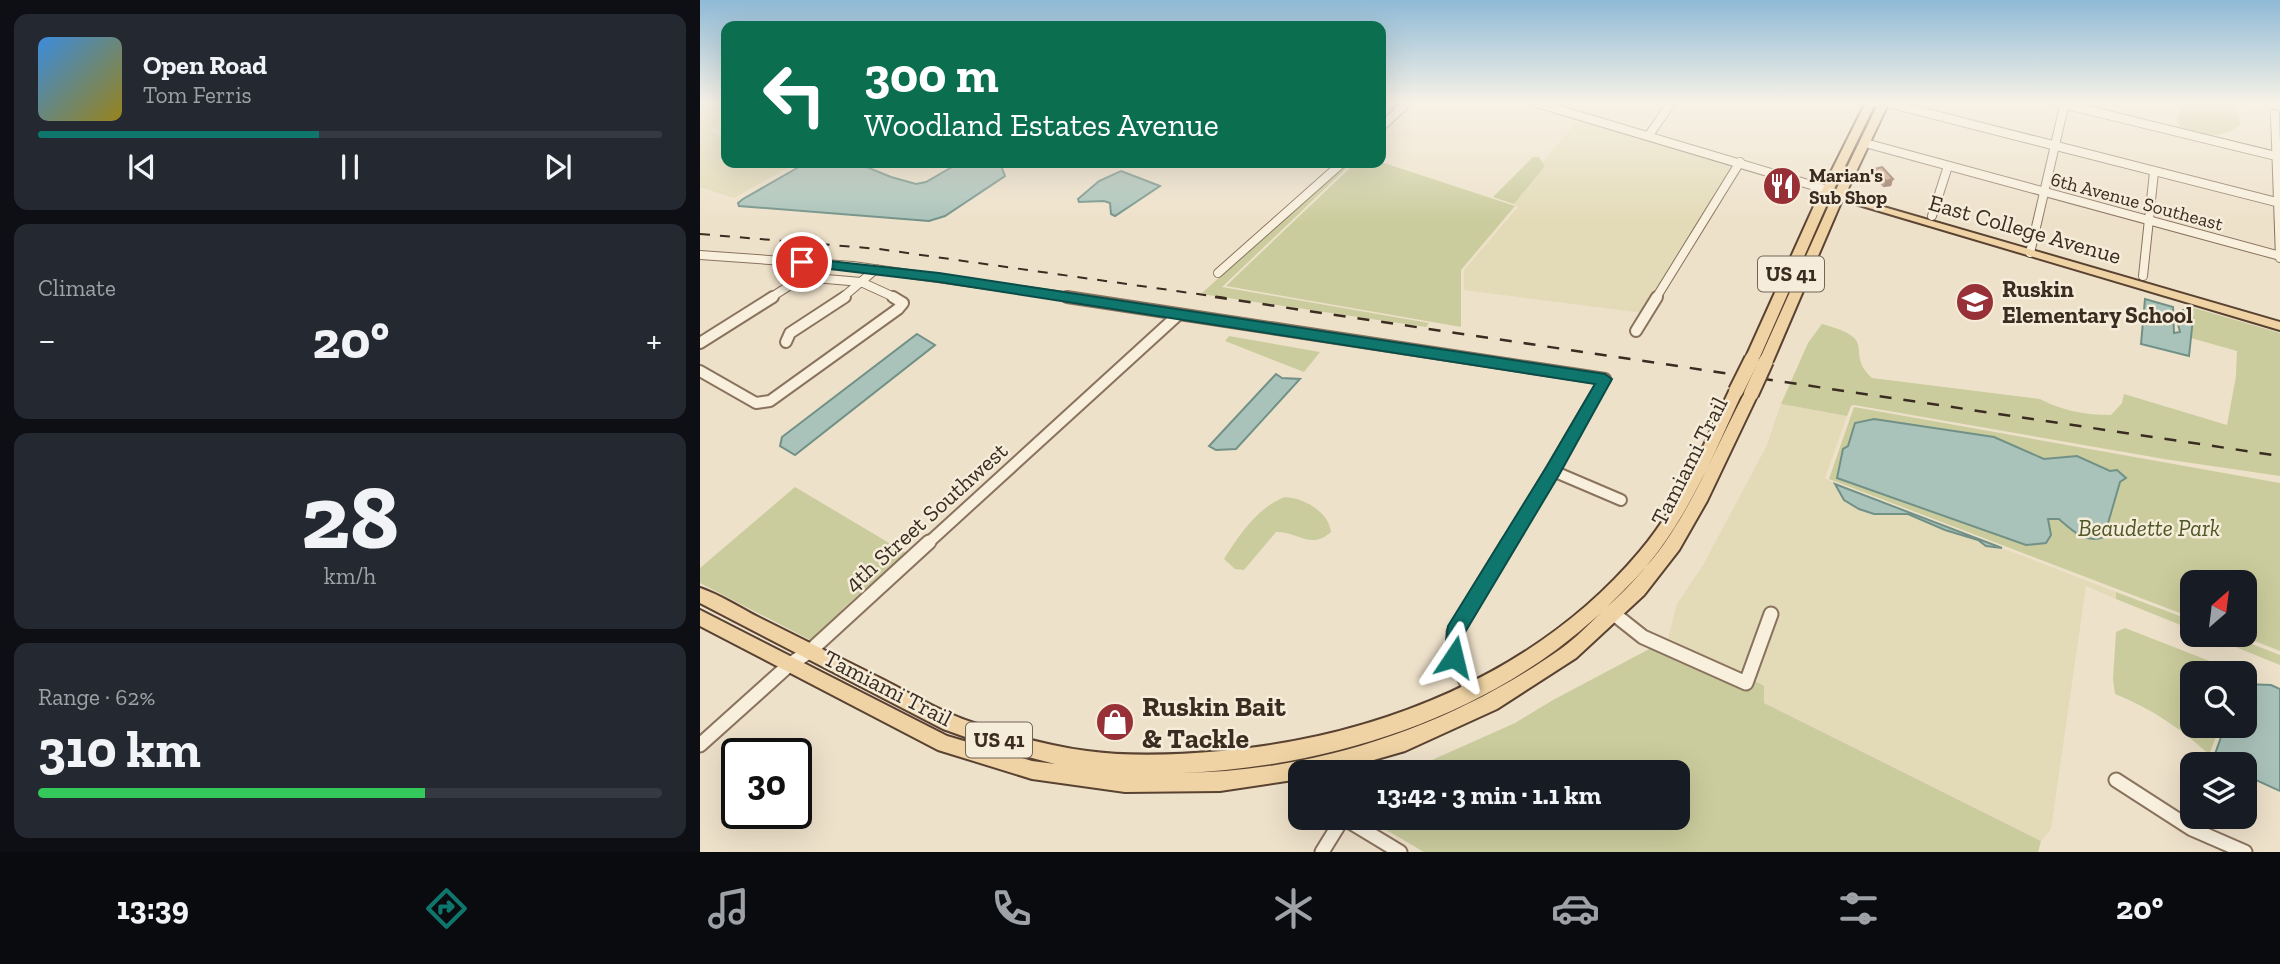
<!DOCTYPE html>
<html lang="en">
<head>
<meta charset="utf-8">
<style>
	:root { --surface:#171b24; --page:#242831; --text:#f1f3f6; --muted:#9ea1a6; --line:#363941; --accent:#0f766e }
	body { margin:0; font-family:"Zilla Slab",serif; background:var(--page); color:var(--text); height:100vh; display:flex; flex-direction:column; font-size:26px; white-space:nowrap }
	* { box-sizing:border-box; margin:0 }
	p { font-size:23px; color:var(--muted) }
	.icon { flex:none; width:38px; height:38px; fill:none; stroke:currentColor; stroke-width:2; stroke-linecap:round; stroke-linejoin:round }
	.map { position:relative; flex:1; overflow:hidden }
	.panel { display:flex; flex-direction:column; gap:14px; padding:14px; background:#0d0f14; width:700px }
	.panel>* { flex:none }
	.guide { position:absolute; left:21px; top:21px; width:665px; height:147px; border-radius:14px; box-shadow:0 7px 28px #0002; background:#0b6e4f; color:#fff; overflow:hidden }
	.needle { width:46px; rotate:28deg }
	.fabs { position:absolute; left:1480px; top:570px; display:grid; gap:14px }
	.fabs a { display:grid; place-items:center; width:77px; height:77px; border-radius:14px; background:var(--surface); box-shadow:0 7px 28px #0002; font-size:35px }
	.speed { position:absolute; left:21px; top:738px; display:flex; gap:14px; font-size:35px; font-weight:700; text-align:center }
	.speed>* { display:grid; place-content:center; width:91px; height:91px; border-radius:50%; background:var(--surface); box-shadow:0 7px 28px #0002; line-height:1 }
	.speed .limit { border:4px solid #111; border-radius:10px; background:#fff; color:#111 }
	.pin { position:absolute; display:grid; place-items:center; width:60px; height:60px; color:#fff; margin:-30px; border:4px solid #fff; border-radius:50%; box-shadow:0 2px 7px #0007 }
	.me { position:absolute; width:77px; margin:-38px; rotate:10deg; stroke-linejoin:round; filter:drop-shadow(0 0 5px #0008) }
	.turn { display:flex; align-items:center; gap:24px; height:147px; padding:0 28px; font-size:32px }
	.turn .icon { width:91px; height:91px; stroke-width:2.5 }
	.turn b { display:block; font-size:49px; line-height:60px }
	.big { font-size:52px; font-weight:800; line-height:1.1 }
	.panel .card { flex:1; display:flex; flex-direction:column; justify-content:center; gap:10px; min-width:0; padding:0 24px; border-radius:14px; background:var(--page) }
	.panel .dial { align-items:center; gap:0 }
	.dial b { font-size:91px; line-height:1 }
	.song { display:flex; align-items:center; gap:21px }
	.cover { width:84px; height:84px; border-radius:10px; background:linear-gradient(135deg,hsl(210 70% 55%),hsl(50 70% 35%)) }
	.played { height:7px; border-radius:4px; background:linear-gradient(90deg,var(--accent) 45%,var(--line) 45%) }
	.keys { display:flex; justify-content:space-around; direction:ltr }
	.heat { display:flex; justify-content:space-between; align-items:center; font-size:38px; direction:ltr }
	.charge { height:10px; border-radius:5px; background:linear-gradient(90deg,#34c759 62%,var(--line) 0) }
	.trip { position:absolute; left:588px; top:760px; width:402px; height:70px; border-radius:14px; background:var(--surface); box-shadow:0 7px 28px #0002; font-weight:800; line-height:70px; text-align:center }
	.menu { display:flex; height:112px; justify-content:space-around; align-items:center; background:#090b0e; color:var(--muted) }
	.menu .icon { width:49px; height:49px }
	.menu .current { color:var(--accent) }
	.menu b { font-size:32px; color:var(--text) }
	main { display:flex; flex:1; min-height:0 }
	.map>svg:first-child { display:block }
	.farmland { fill:#e3dab7 }
	.green { fill:#cacc9d }
	.water { fill:#aac3ba; stroke:#719187; stroke-width:2 }
	.lines { fill:none; stroke-linecap:round; stroke-linejoin:round }
	.minor-far2-casing { stroke:#8a735e; stroke-width:10 }
	.minor-far1-casing { stroke:#8a735e; stroke-width:14 }
	.minor-casing { stroke:#8a735e; stroke-width:17 }
	.major-casing { stroke:#594232; stroke-width:4 }
	.minor-far2 { stroke:#f8efdd; stroke-width:8 }
	.minor-far1 { stroke:#f8efdd; stroke-width:10 }
	.minor { stroke:#f8efdd; stroke-width:13 }
	.major { fill:#efd3a4; fill-rule:evenodd }
	.rail-far1 { stroke:#3b2c21; stroke-width:2; stroke-dasharray:10 10; stroke-linecap:butt }
	.rail { stroke:#3b2c21; stroke-width:2.5; stroke-dasharray:12 12; stroke-linecap:butt }
	.major-bridge-casing { stroke:#594232; stroke-width:18; stroke-linecap:butt }
	.major-bridge { stroke:#efd3a4; stroke-width:14 }
	.wall { fill:#af856f }
	.shaded-wall { fill:#8e6c5a }
	.building { fill:#cb9b81; stroke:#8e6c5a; stroke-width:2 }
	.route { fill:#0f766e; stroke:#0a4d48; stroke-width:2 }
	.labels { text-anchor:middle; stroke-width:5; stroke-linejoin:round; paint-order:stroke }
	.far-poi-label { font-size:19px; font-weight:bold; fill:#3b2c21; stroke:#f5ecd9; text-anchor:start }
	.far-street-label { font-size:19px; fill:#3b2c21; stroke:#f5ecd9 }
	.shield { fill:#f5ecd9; stroke:#736658; stroke-width:2 }
	.shield-label { font-size:21px; font-weight:bold; fill:#3b2c21 }
	.street-label { font-size:23px; fill:#3b2c21; stroke:#f5ecd9 }
	.poi-label { font-size:23px; font-weight:bold; fill:#3b2c21; stroke:#f5ecd9; text-anchor:start }
	.park-label { font-size:23px; font-style:italic; fill:#4e5728; stroke:#f5ecd9 }
	.near-poi-label { font-size:28px; font-weight:bold; fill:#3b2c21; stroke:#f5ecd9; text-anchor:start }
</style>
</head>
<body>
<main>
<section class="panel">
<div class="card">
<div class="song"><i class="cover"></i><div><b>Open Road</b><p>Tom Ferris</p></div></div>
<div class="played"></div>
<div class="keys"><svg class="icon" aria-label="previous" viewBox="0 0 24 24"><path d="M18 5L8 12l10 7zM5 5v14"/></svg><svg class="icon" aria-label="pause" viewBox="0 0 24 24"><path d="M8 5v14M16 5v14"/></svg><svg class="icon" aria-label="next" viewBox="0 0 24 24"><path d="M6 5l10 7-10 7zM19 5v14"/></svg></div>
</div>
<div class="card"><p>Climate</p>
<div class="heat"><a>−</a><b class="big">20°</b><a>+</a></div>
</div>
<div class="card dial"><b>28</b><p>km/h</p></div>
<div class="card"><p>Range · 62%</p><b class="big">310 km</b><div class="charge"></div></div>
</section>
<div class="map">
<svg width="1580" height="852" viewBox="0 0 1580 852">
	<rect width="100%" height="100%" fill="#eee1ca"/>
	<g class="farmland">
		<path d="M0 102H26V120L9 130 26 138V163H97L34 198 0 187Z"/>
		<path d="M880 119 1029 162 1032 169 943 313 764 290V270L818 207 814 204 845 166 843 161Z"/>
		<path d="M1081 404 1147 416 1125 478 1135 484 1147 503 1174 514H1208L1245 530 1278 540 1286 546 1302 548 1416 592V599L1386 586 1351 829 1341 841 1063 703 1053 680 1077 611 1068 608 1043 676 968 638 977 604 1003 565 1066 447Z"/>
	</g>
	<g class="green">
		<path d="M1487 102H1546L1536 108 1541 124C1524 139 1493 140 1477 123L1479 112Z"/>
		<path d="M833 157H839L845 166 814 204 793 197Z"/>
		<path d="M681 162 815 206 761 270V327L526 286 655 163Z"/>
		<path d="M645 163H652L522 287 729 323 726 327 501 294Z"/>
		<path d="M1491 307 1580 333V476L1464 459 1154 405 1151 406 1147 416 1081 404 1108 343 1122 324C1182 340 1143 351 1172 378L1340 399C1363 411 1385 415 1411 415L1422 403 1424 394 1527 425 1536 376 1537 351 1491 338Z"/>
		<path d="M529 336 620 352 604 372 525 341Z"/>
		<path d="M1154 407 1580 483V651L1539 635H1545V583H1493V618L1129 479Z"/>
		<path d="M95 487 206 553 147 605 112 641 0 583V568Z"/>
		<path d="M585 497C604 498 629 512 631 532 611 550 599 532 576 532L544 570 535 569 524 559C539 535 558 507 585 497Z"/>
		<path d="M1416 592 1493 621V630L1416 599Z"/>
		<path d="M1425 628 1543 674H1493V726L1520 727 1510 752 1515 760C1486 732 1453 709 1415 694L1413 679 1416 632Z"/>
		<path d="M1506 635H1529L1580 655V665Z"/>
		<path d="M953 647 1049 690 1053 680 1064 686V703L1341 841 1338 852H724L664 817H978V772H705L815 723 853 700Z"/>
	</g>
	<g class="water">
		<path d="M106 163H157L191 177 216 184 226 182 259 163H305L302 168 305 176 245 216 229 221 39 206 38 203 43 199Z"/>
		<path d="M421 171 460 186 415 216 411 214 410 203 404 201 379 202 378 199 399 181Z"/>
		<path d="M1445 299 1473 307 1474 333 1480 332 1476 316 1483 310 1491 311 1493 318 1489 356 1441 344Z"/>
		<path d="M217 334 235 345 95 455 80 446 82 437Z"/>
		<path d="M576 374 582 378 600 379 536 449 516 450 509 446Z"/>
		<path d="M1174 419 1294 437 1344 459 1377 456 1410 471 1417 470 1426 478 1420 482 1404 537C1385 544 1373 531 1359 519H1348L1351 535 1346 543 1326 545 1137 478 1143 449 1148 446 1155 423Z"/>
		<path d="M1135 484 1302 548 1286 546 1278 540 1245 530 1208 514H1174L1159 509 1144 500Z"/>
		<path d="M1545 684 1571 685 1580 689V791L1545 775V765H1524L1515 754 1525 726H1545Z"/>
	</g>
	<g class="lines">
		<defs>
			<g id="minor-far2">
				<path d="M833 102 1128 190"/>
				<path d="M1355 102 1580 157"/>
				<path d="M1170 103 1184 102 1580 203"/>
				<path d="M1575 114 1580 258"/>
				<path d="M681 127 708 102"/>
				<path d="M949 135 972 102"/>
				<path d="M1165 143 1580 256"/>
				<path d="M1232 216 1248 166"/>
				<path d="M1330 253 1365 102"/>
				<path d="M0 255 153 266 378 298"/>
				<path d="M518 273 642 163"/>
				<path d="M1443 276 1454 172"/>
				<path d="M70 298 103 277 161 282 196 298"/>
				<path d="M142 298 176 269"/>
				<path d="M956 298 1040 162"/>
			</g>
			<g id="minor-far1">
				<path d="M367 297 905 379 808 544"/>
				<path d="M936 331 957 297"/>
				<path d="M86 342 90 333 145 297"/>
				<path d="M0 343 73 297"/>
				<path d="M0 371 56 403 70 401 198 309 203 303 193 297"/>
				<path d="M853 471 921 500"/>
				<path d="M227 544 478 315"/>
			</g>
			<g id="minor">
				<path d="M914 614 943 637 1046 683 1071 614"/>
				<path d="M771 691 754 657V632L809 542"/>
				<path d="M0 745 89 665 110 651 229 542"/>
				<path d="M1416 780 1492 829 1545 852"/>
				<path d="M642 817 700 852"/>
				<path d="M622 852 643 818"/>
			</g>
			<g id="major">
				<path d="M1166 102H1176L1134 189 1136 190 1179 102H1189L1146 193 1163 201 1580 322V330L1142 200 1073 361 1066 366 1061 364 1059 361 1133 196 1131 195 1059 359 1052 364 1047 362 1045 359 1114 206Z"/>
				<path d="M1036 386 1043 391C1019 442 997 497 964 544 948 567 927 587 907 607 981 541 1002 474 1046 390H1056L1058 394 1007 501 979 550 944 595 876 658 797 709 705 751 632 772H600V779L520 791 425 792 332 779 238 750 0 626V610L247 736 332 761 355 764 302 750 243 729 0 603V588C21 595 40 608 60 618 102 639 144 660 186 681 215 696 243 713 274 723 311 735 348 746 387 751 431 757 476 755 521 751 678 737 837 674 940 551 980 504 1003 446 1029 391ZM902 612C889 624 876 638 862 648 750 727 616 772 479 773 612 768 748 729 856 650 872 638 887 625 902 612Z"/>
			</g>
		</defs>
		<use href="#minor-far2" class="minor-far2-casing"/>
		<use href="#minor-far1" class="minor-far1-casing"/>
		<use href="#minor" class="minor-casing"/>
		<use href="#major" class="major-casing"/>
		<use href="#minor-far2" class="minor-far2"/>
		<use href="#minor-far1" class="minor-far1"/>
		<use href="#minor" class="minor"/>
		<use href="#major" class="major"/>
		<path class="rail-far1" d="M0 234 179 249 526 298"/>
		<path class="rail" d="M515 297 1580 456"/>
		<defs>
			<g id="major-bridge">
				<path d="M1036 391 1052 359"/>
				<path d="M1051 394 1066 361"/>
			</g>
		</defs>
		<use href="#major-bridge" class="major-bridge-casing"/>
		<use href="#major-bridge" class="major-bridge"/>
	</g>
	<g class="wall">
		<path d="M1174 169 1193 179 1191 186 1183 187 1172 175Z"/>
		<path d="M1090 179 1085 190 1075 187 1077 181Z"/>
	</g>
	<path class="shaded-wall" d="M1193 179 1191 186 1183 187 1186 181Z"/>
	<g class="building">
		<path d="M1182 167 1193 179 1186 181 1174 169Z"/>
		<path d="M1080 176 1090 179 1087 184 1077 181Z"/>
	</g>
	<linearGradient id="sky" x2="0" y2="1"><stop stop-color="#8fbad6"/><stop offset="0.46" stop-color="#f7f2e7"/><stop offset="1" stop-color="#f7f2e7" stop-opacity="0"/></linearGradient>
	<rect width="1580" height="222" fill="url(#sky)"/>
	<path class="route" d="M102 258 239 273 905 374 912 379 859 475 764 634 760 663 754 666 747 663 744 657 748 626 847 466 895 384 239 282 97 265V259Z"/>
	<defs>
		<symbol id="restaurant-disc" viewBox="-11 -11 22 22"><circle r="9.5" fill="#983037" stroke="#f5ecd9"/><path d="M-5-6h1v4h1v-4h1v4h1v-4h1v5L-1.5 .5V6h-2V.5L-5-1ZM5-6V6H3V1.5H1.5Q1.5-4 5-6Z" fill="#fff"/></symbol>
		<symbol id="school-disc" viewBox="-11 -11 22 22"><circle r="9.5" fill="#983037" stroke="#f5ecd9"/><path d="M0-5L7-2L0 1L-7-2ZM-4 1L0 2.5L4 1V4Q0 6-4 4Z" fill="#fff"/></symbol>
		<symbol id="shop-disc" viewBox="-11 -11 22 22"><circle r="9.5" fill="#983037" stroke="#f5ecd9"/><path d="M-5-2.5h2.3a2.7 3.5 0 0 1 5.4 0H5L5.5 6h-11ZM-1.5-2.5h3a1.5 2.3 0 0 0-3 0Z" fill="#fff"/></symbol>
	</defs>
	<g fill-rule="evenodd">
		<use href="#restaurant-disc" x="1060" y="164" width="44" height="44"/>
		<use href="#school-disc" x="1253" y="280" width="44" height="44"/>
		<use href="#shop-disc" x="393" y="700" width="44" height="44"/>
	</g>
	<g class="labels">
		<g class="far-poi-label">
			<text x="1109" y="182">Marian's<tspan x="1109" dy="22">Sub Shop</tspan></text>
		</g>
		<g class="far-street-label">
			<text transform="translate(1437 201) rotate(15)" y="7">6th Avenue Southeast</text>
		</g>
		<g class="shield">
			<rect x="1058" y="256.5" width="66" height="35" rx="5"/>
			<rect x="266" y="722.5" width="66" height="35" rx="5"/>
		</g>
		<g class="shield-label">
			<text x="1091" y="281">US 41</text>
			<text x="299" y="747">US 41</text>
		</g>
		<g class="street-label">
			<text transform="translate(1325 229) rotate(16)" y="8">East College Avenue</text>
			<text transform="translate(989 461) rotate(-63)" y="8">Tamiami Trail</text>
			<text transform="translate(226 517) rotate(-42)" y="8">4th Street Southwest</text>
			<text transform="translate(188 688) rotate(27)" y="8">Tamiami Trail</text>
		</g>
		<g class="poi-label">
			<text x="1302" y="297">Ruskin<tspan x="1302" dy="26">Elementary School</tspan></text>
		</g>
		<g class="park-label">
			<text x="1449" y="536">Beaudette Park</text>
		</g>
		<g class="near-poi-label">
			<text x="442" y="716">Ruskin Bait<tspan x="442" dy="32">&amp; Tackle</tspan></text>
		</g>
	</g>
</svg>
<div class="fabs">
<a><svg class="needle" viewBox="-14 -14 28 28"><path d="M0-13l5 13h-10z" fill="#e53935"/><path d="M0 13l5-13h-10z" fill="#9ea1a6"/></svg></a>
<a><svg class="icon" aria-label="search" viewBox="0 0 24 24"><circle cx="10" cy="10" r="6"/><path d="M15 15l6 6"/></svg></a>
<a><svg class="icon" aria-label="layers" viewBox="0 0 24 24"><path d="M12 4l9 5-9 5-9-5zM3 14l9 5 9-5"/></svg></a>
</div>
<div class="speed"><div class="limit">30</div></div>
<div class="pin" style="left:102px;top:262px;background:#d93025"><svg class="icon" aria-label="arrive" viewBox="0 0 24 24"><path d="M6 21V4h12l-3 4 3 4H6"/></svg></div>
<svg class="me" style="left:754px;top:657px" viewBox="-20 -20 40 40"><path d="M0-17L14 15 0 8-14 15z" fill="#0f766e" stroke="#fff" stroke-width="4"/></svg>
<div class="trip">13:42 · 3 min · 1.1 km</div>
<div class="guide">
<div class="turn"><svg class="icon" aria-label="left" viewBox="0 0 24 24"><path d="M17 20v-9H6M10 6l-5 5 5 5"/></svg><div><b>300 m</b>Woodland Estates Avenue</div></div>
</div>
</div>
</main>
<nav class="menu">
<b>13:39</b>
<svg class="icon current" aria-label="directions" viewBox="0 0 24 24"><path d="M12 3l9 9-9 9-9-9zM9 14v-3h6M13 9l2 2-2 2"/></svg>
<svg class="icon" aria-label="music" viewBox="0 0 24 24"><path d="M9 18V5l10-2v13"/><circle cx="6" cy="18" r="3"/><circle cx="16" cy="16" r="3"/></svg>
<svg class="icon" aria-label="phone" viewBox="0 0 24 24"><path d="M5 4h4l2 5-3 2q2 4 5 5l2-3 5 2v4C11 20 4 13 5 4z"/></svg>
<svg class="icon" aria-label="climate" viewBox="0 0 24 24"><path d="M12 3v18M4 7l16 10M4 17L20 7"/></svg>
<svg class="icon" aria-label="car" viewBox="0 0 24 24"><path d="M5 17H2v-5l4-1 3-4h7l3 4 3 1v5h-3M9 17h6M6 11h13"/><circle cx="7" cy="17" r="2"/><circle cx="17" cy="17" r="2"/></svg>
<svg class="icon" aria-label="filters" viewBox="0 0 24 24"><path d="M4 7h16M4 17h16"/><circle cx="9" cy="7" r="2"/><circle cx="15" cy="17" r="2"/></svg>
<b>20°</b>
</nav>
</body>
</html>
